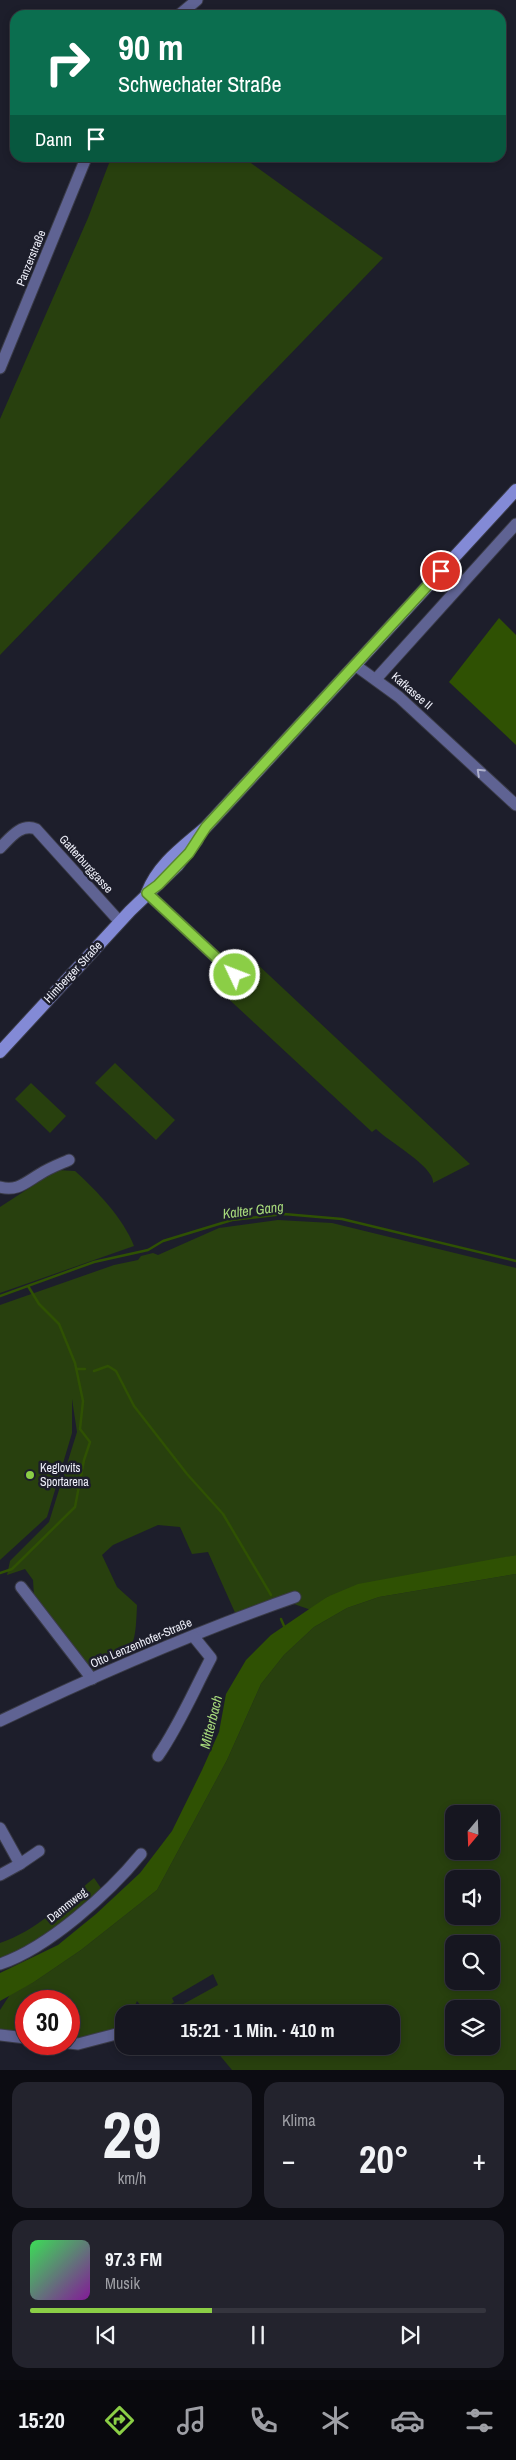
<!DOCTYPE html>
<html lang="de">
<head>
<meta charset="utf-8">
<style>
	:root { --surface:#161620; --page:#23232d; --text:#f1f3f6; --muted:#9e9fa5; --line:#35353e; --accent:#8bce46 }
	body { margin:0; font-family:"Archivo Narrow",sans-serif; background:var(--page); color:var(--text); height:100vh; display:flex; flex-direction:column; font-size:19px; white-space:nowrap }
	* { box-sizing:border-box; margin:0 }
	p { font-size:16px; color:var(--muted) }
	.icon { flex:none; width:28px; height:28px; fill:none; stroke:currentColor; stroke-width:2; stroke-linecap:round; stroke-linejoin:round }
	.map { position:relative; height:2070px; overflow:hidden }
	.drawer { display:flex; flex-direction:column; gap:12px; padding:12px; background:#0c0c12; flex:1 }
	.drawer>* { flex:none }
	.hud { position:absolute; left:10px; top:10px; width:496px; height:152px; border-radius:15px; box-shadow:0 2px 8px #0003,0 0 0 1px var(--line); background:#0b6e4f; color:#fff; overflow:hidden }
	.needle { width:32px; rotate:199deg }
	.buttons { position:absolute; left:445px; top:1805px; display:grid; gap:10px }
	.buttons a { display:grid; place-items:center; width:55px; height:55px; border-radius:10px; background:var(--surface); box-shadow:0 2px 8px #0003,0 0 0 1px var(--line); font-size:25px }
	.speed { position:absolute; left:15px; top:1990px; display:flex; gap:10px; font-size:25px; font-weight:700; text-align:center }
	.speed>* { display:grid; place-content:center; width:65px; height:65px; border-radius:50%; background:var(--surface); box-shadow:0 2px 8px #0003,0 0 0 1px var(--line); line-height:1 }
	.speed .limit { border:8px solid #d22; background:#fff; color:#111 }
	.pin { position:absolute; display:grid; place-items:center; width:42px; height:42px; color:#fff; margin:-21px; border:2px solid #fff; border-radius:50%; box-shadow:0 1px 5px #0007 }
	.me { position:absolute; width:55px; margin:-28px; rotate:313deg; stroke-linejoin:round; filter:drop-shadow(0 0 4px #0008) }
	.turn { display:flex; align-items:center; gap:18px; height:105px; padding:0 25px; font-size:22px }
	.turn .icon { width:65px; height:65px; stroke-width:2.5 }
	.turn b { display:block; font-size:35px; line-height:42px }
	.then { display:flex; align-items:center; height:48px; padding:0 25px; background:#0003; gap:10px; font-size:19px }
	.big { font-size:38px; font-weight:700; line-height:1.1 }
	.drawer .tile { flex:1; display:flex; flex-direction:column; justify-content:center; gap:8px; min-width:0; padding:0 18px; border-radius:15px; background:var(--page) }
	.drawer .dial { align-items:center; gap:0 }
	.dial b { font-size:65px; line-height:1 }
	.song { display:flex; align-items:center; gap:15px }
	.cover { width:60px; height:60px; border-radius:8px; background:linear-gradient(135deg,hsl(130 70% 55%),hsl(290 70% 35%)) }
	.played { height:5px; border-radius:2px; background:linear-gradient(90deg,var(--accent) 40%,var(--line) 40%) }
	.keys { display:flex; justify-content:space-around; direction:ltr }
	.heat { display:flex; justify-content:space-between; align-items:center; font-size:28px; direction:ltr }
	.drawer .tiles { flex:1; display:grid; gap:12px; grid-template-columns:1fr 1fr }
	.tile:last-child { grid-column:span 2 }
	.trip { position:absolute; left:115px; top:2005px; width:285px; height:50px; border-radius:15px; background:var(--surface); box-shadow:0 2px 8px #0003,0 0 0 1px var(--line); font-weight:700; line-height:50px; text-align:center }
	.tab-bar { display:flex; height:80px; justify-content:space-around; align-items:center; background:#09090d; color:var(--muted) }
	.tab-bar .icon { width:35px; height:35px }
	.tab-bar .current { color:var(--accent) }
	.tab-bar b { font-size:22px; color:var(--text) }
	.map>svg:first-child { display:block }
	.green { fill:#28400e; fill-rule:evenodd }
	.water { fill:#2f5103 }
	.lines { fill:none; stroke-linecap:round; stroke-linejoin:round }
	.stream { stroke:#2f5103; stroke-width:2.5 }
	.street-casing { stroke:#3a3b48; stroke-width:13 }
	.secondary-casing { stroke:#3a3b48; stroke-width:14 }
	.street { stroke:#5f6393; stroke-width:11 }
	.secondary { stroke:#838ad6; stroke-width:12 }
	.oneway { stroke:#aeb1cc }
	.route-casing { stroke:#5a862e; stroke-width:12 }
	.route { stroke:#8bce46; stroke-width:9 }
	.poi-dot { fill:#8bce46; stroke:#1d1e2b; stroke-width:2 }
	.labels { text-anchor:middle; stroke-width:5; stroke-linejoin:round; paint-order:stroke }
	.street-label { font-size:12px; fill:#eff0fa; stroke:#1d1e2b }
	.poi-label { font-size:12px; fill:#eff0fa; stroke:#1d1e2b; text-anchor:start }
	.water-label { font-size:14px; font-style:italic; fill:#a7da7b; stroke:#1d1e2b }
</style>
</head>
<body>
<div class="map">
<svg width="516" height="2070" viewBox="0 0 516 2070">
	<rect width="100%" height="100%" fill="#1d1e2b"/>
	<g class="green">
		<path d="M111 158H244L383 258 0 655V419L88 218Z"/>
		<path d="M252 959 470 1164 433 1183C435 1167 388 1141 376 1129L372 1132 220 991Z"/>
		<path d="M115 1063 175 1120 156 1140 95 1083Z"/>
		<path d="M31 1083 66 1116 50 1133 15 1099Z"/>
		<path d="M57 1170 75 1171C97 1191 123 1218 134 1246L0 1293V1207Z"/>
		<path d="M278 1220 332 1223 516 1268V1555L327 1597 311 1610 294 1604 286 1596 237 1617 208 1552 192 1554 180 1527 158 1525 113 1545 102 1555 117 1587 137 1605C135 1656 133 1649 90 1672L34 1596 33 1580 25 1569 7 1575 10 1561 49 1522 77 1432 72 1399V1433L47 1517 0 1560V1305L114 1265 138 1260 141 1256 153 1253 158 1255 219 1228Z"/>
		<path d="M516 1574V2070H232L212 2046H391V2014H184L178 2007 218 1985 213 1974 172 1998 174 2002 157 2014H148L137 2001 131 2014H124V2028L85 2038 69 2039V2001H26V2034L0 2029V2010L11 1993 34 1982 81 1950 157 1890 227 1760 261 1684 284 1655 314 1627 347 1608 379 1597ZM454 1814H491V1851H454ZM454 1879H491V1916H454ZM454 1944H491V1981H454ZM454 2009H491V2046H454Z"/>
		<path d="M94 1878 103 1891 49 1934 0 1962V1943C36 1931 65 1902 94 1878Z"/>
	</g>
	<g class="water">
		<path d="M499 618 516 635V745L449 682Z"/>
		<path d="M516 1555V1574L379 1597 347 1608 314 1627 284 1655 261 1684 227 1760 157 1890 81 1950 34 1982 0 2001V1973L58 1945 96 1914 140 1873 172 1831 202 1770 219 1732 226 1694 246 1660 271 1635 327 1597 358 1584Z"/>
	</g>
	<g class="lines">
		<g class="stream">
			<path d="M0 1296 94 1262 148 1250 163 1241 232 1220 284 1214 342 1219 516 1261"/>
			<path d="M76 1369H85"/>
			<path d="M94 1371 108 1366 116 1371 134 1406 187 1474 223 1514 271 1595"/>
			<path d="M0 1573 12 1569 75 1507 84 1460 90 1442 80 1429 83 1401 75 1363 59 1324 39 1304 28 1286"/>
			<path d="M281 1619 284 1626"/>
		</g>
		<defs>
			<g id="street">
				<path d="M179 15 197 0"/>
				<path d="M0 368 86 158"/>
				<path d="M355 665 399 697 516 805"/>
				<path d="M376 679 516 524"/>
				<path d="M0 848C10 838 21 823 36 829L120 922"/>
				<path d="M147 893 235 975"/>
				<path d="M0 1187C17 1192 26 1182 40 1174 49 1168 60 1164 69 1160"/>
				<path d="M21 1587 92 1679"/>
				<path d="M0 1721C96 1675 195 1632 295 1597"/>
				<path d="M158 1756C180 1724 193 1692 211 1658L194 1637"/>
				<path d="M0 1828 20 1864 0 1875"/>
				<path d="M20 1864 39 1851"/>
				<path d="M0 1964C48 1948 109 1893 141 1854"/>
				<path d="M0 2035 26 2038"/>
				<path d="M69 2043 78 2044 124 2032"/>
			</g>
			<g id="secondary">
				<path d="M147 893C158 864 183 847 206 827L516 490"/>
				<path d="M0 1052 130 911 177 866 197 840"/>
			</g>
		</defs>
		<use href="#street" class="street-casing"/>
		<use href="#secondary" class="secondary-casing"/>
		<use href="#street" class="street"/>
		<use href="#secondary" class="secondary"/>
	</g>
	<defs><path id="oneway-chevron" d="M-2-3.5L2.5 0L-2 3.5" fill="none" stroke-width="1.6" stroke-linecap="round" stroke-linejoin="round" transform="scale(1.25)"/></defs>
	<use class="oneway" href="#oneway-chevron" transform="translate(480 772) rotate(-137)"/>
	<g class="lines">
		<defs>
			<path id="route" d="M235 975 147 893 158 885 189 853 206 827 441 571"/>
		</defs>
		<use href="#route" class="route-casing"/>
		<use href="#route" class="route"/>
	</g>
	<circle class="poi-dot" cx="30" cy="1475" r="5"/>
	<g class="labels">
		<g class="street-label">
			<text transform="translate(31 258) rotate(-68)" y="4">Panzerstraße</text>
			<text transform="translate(412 691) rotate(41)" y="4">Kafkasee II</text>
			<text transform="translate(86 864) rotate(48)" y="4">Gatterburggasse</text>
			<text transform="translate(73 972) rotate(-47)" y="4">Himberger Straße</text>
			<text transform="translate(141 1643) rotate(-23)" y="4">Otto Lenzenhofer-Straße</text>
			<text transform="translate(67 1905) rotate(-39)" y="4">Dammweg</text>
		</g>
		<g class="poi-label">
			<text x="40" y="1472">Keglovits<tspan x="40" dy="14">Sportarena</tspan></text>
		</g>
		<g class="water-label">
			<text transform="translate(253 1210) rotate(-7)" y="5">Kalter Gang</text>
			<text transform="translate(211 1722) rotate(-76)" y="5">Mitterbach</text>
		</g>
	</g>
</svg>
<div class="buttons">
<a><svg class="needle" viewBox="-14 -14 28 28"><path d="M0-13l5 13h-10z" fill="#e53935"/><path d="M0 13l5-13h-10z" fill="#9e9fa5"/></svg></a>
<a><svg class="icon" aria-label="sound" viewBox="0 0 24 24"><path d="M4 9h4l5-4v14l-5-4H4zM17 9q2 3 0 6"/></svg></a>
<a><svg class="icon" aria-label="search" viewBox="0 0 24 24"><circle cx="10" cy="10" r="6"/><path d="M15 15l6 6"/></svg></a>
<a><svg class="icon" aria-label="layers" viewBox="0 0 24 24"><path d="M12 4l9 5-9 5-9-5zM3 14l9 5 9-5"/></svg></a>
</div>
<div class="speed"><div class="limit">30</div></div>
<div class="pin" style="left:441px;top:571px;background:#d93025"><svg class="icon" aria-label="arrive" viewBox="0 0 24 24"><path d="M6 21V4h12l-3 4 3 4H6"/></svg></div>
<svg class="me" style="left:235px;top:975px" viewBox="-20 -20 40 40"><circle r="17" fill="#8bce46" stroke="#fff" stroke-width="3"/><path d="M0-11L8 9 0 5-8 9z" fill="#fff"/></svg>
<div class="trip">15:21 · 1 Min. · 410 m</div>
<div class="hud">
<div class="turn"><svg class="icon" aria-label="right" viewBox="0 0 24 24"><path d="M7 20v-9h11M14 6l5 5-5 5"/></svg><div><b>90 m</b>Schwechater Straße</div></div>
<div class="then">Dann<svg class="icon" aria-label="arrive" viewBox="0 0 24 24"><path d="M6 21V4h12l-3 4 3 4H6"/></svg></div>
</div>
</div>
<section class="drawer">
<div class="tiles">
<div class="tile dial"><b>29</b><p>km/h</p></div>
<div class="tile"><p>Klima</p>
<div class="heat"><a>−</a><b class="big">20°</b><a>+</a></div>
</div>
<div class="tile">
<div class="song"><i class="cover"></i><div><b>97.3 FM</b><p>Musik</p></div></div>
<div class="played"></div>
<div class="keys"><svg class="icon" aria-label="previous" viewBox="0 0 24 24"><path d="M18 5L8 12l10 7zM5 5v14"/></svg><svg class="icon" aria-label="pause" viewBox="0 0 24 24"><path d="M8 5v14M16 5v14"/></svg><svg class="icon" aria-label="next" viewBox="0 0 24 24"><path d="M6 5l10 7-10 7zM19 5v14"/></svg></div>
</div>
</div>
</section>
<nav class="tab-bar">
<b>15:20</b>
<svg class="icon current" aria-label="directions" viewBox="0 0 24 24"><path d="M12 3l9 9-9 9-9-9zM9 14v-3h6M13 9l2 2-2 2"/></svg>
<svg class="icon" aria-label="music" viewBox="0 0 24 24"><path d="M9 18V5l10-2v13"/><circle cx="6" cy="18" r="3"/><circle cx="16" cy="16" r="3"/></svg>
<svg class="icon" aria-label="phone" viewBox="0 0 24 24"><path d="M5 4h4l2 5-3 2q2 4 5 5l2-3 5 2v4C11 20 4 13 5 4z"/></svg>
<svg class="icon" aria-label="climate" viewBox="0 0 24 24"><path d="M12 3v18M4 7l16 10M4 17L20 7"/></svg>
<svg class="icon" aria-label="car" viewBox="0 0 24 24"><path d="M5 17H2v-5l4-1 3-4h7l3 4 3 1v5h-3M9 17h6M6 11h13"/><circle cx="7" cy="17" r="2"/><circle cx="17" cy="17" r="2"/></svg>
<svg class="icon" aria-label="filters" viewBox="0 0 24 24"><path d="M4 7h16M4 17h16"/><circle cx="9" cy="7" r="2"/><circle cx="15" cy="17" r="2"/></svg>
</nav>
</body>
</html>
